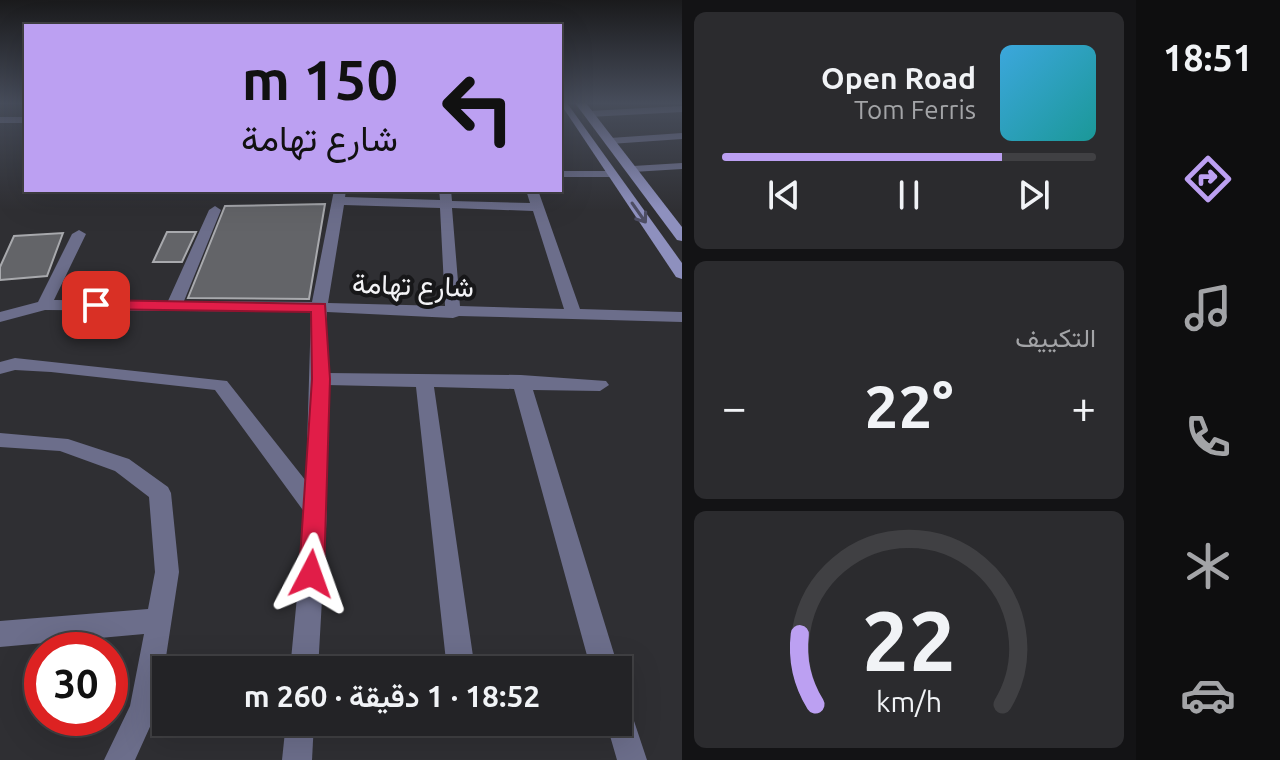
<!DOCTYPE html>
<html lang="ar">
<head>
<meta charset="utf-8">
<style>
	:root { --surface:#232326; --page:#2b2b2e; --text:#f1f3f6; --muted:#a3a4a7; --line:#404043; --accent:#bca0f2 }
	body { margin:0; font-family:Ubuntu,Vazirmatn,sans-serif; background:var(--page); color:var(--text); direction:rtl; height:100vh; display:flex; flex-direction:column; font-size:30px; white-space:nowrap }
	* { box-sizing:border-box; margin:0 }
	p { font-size:26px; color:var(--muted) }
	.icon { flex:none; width:44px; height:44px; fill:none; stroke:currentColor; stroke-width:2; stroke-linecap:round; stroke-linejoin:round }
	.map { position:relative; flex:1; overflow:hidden; direction:ltr }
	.drawer { display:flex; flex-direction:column; gap:12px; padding:12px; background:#131315; width:454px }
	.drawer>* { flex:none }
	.banner { position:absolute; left:24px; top:24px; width:538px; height:168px; border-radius:0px; box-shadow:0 8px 32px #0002,0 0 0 2px var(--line); direction:rtl; background:#bca0f2; color:#111; overflow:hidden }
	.speed { position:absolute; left:24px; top:632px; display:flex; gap:16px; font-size:40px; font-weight:700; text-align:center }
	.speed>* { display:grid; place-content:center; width:104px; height:104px; border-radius:50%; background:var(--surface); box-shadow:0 8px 32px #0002,0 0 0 2px var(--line); line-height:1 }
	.speed .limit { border:12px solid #d22; background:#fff; color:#111 }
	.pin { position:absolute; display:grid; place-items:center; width:68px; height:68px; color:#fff; margin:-34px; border-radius:16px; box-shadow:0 4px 12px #0006 }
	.me { position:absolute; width:88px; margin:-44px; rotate:4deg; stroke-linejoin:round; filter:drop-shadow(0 0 6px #0008) }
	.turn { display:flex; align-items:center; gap:28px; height:168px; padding:0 32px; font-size:36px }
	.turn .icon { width:104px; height:104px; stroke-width:2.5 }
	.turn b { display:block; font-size:56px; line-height:68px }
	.big { font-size:60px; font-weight:600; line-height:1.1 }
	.drawer .tile { flex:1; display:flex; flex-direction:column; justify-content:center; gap:12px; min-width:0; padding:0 28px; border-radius:12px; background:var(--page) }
	.drawer .dial { align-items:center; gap:0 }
	.dial svg { height:208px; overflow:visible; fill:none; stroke:var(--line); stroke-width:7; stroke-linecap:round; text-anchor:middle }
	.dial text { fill:var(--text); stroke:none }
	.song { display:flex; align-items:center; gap:24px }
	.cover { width:96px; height:96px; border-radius:12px; background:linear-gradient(135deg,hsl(200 70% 55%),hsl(180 70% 35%)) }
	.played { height:8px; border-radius:4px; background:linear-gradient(90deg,var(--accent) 75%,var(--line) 75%) }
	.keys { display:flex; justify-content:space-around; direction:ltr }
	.heat { display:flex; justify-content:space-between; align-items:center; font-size:44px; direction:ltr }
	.trip { position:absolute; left:152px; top:656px; width:480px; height:80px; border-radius:0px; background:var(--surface); box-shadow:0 8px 32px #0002,0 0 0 2px var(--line); font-weight:600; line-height:80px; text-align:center; direction:rtl }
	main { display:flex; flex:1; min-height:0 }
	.menu { display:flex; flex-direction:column; width:144px; justify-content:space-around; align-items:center; background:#0e0e0f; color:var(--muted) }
	.menu .icon { width:56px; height:56px }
	.menu .selected { color:var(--accent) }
	.menu b { font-size:36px; color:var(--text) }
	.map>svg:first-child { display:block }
	.building { fill:#636468; stroke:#a8a9ad; stroke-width:2 }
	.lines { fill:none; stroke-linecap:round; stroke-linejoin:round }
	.street { fill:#6c6e8b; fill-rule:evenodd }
	.secondary { fill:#8e90be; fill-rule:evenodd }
	.oneway { stroke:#4d4d63 }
	.route { fill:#e11d48; stroke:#92132f; stroke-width:2 }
	.labels { text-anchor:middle; stroke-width:8; stroke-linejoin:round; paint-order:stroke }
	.street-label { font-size:28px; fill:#f3f3f6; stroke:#171719 }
</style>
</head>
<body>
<main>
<nav class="menu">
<b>18:51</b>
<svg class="icon selected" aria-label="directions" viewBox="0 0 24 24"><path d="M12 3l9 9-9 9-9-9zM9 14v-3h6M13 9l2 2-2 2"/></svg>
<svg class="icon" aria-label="music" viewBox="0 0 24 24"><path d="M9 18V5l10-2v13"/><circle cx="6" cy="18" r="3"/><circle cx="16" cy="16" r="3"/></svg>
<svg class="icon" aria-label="phone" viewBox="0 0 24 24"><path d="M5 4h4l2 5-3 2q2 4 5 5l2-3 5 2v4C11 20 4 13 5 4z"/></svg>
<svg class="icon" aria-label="climate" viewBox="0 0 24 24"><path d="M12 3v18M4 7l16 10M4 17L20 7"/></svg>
<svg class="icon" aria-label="car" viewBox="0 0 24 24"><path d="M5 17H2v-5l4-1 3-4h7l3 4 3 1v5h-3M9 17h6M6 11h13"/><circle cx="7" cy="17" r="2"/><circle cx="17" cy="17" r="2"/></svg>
</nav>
<section class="drawer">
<div class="tile">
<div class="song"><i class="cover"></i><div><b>Open Road</b><p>Tom Ferris</p></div></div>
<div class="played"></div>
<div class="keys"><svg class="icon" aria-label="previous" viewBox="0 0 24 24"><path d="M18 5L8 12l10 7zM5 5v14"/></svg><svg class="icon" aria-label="pause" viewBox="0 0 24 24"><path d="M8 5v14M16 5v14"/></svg><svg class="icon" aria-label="next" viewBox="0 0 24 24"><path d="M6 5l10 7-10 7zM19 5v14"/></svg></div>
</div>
<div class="tile"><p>التكييف</p>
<div class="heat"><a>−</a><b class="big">22°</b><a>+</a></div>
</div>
<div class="tile dial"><svg viewBox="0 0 100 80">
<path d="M14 69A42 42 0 1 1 86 69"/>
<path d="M14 69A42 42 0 0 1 8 42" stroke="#bca0f2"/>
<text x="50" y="56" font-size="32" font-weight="700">22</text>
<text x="50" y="72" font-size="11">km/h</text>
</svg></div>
</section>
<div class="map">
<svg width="682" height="760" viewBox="0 0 682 760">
	<rect width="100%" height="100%" fill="#2f2f33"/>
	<g class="building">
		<path d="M325 204 309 299 188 298 225 206Z"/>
		<path d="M167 232H196L182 262H153Z"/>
		<path d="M63 233 47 276 0 280V267L14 236Z"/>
	</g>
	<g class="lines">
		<g class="street">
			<path d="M682 106V112L589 117 584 114 589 111Z"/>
			<rect x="0" y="117" width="26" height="6"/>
			<path d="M682 133V139L610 144 605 141 610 138Z"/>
			<path d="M682 163V169L633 172 627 169 633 166Z"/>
			<path d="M560 171H611L617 174 611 177H560Z"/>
			<path d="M334 190H346L345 197 440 200 439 190H451L452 201 530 203 526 190H538L580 309 682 312V322L459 316 453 318 327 312V373L521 375 606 381 609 385 600 391 533 390 619 670 618 672 591 670 514 389 434 387 475 670H447L416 387 327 385V511L318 670H290L305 513 215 390 51 372 15 370 0 374V362L15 358 227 381 306 481 311 312 45 310 0 322V312L38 302 72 234 79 230 86 234 54 300 168 301 209 210 215 206 221 210 184 301 312 302ZM344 205 440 208 445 306 328 303ZM452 208 533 211 564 309 460 306Z"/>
			<path d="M0 433 68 439 129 459 168 487 171 493 179 572 158 709 135 760H104L130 706 144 634 0 647V621L148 609 155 572 149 497 115 471 60 451 0 447Z"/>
			<path d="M618 699 628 703 647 760H617L606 722H618Z"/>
			<path d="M286 722H314L312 760H282Z"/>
		</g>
		<g class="secondary">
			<path d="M560 103H567L682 263V279L676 277Z"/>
			<path d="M575 103H586L682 227V241L677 240Z"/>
		</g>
	</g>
	<defs><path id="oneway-shaft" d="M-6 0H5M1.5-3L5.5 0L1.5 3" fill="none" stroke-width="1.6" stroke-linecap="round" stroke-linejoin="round" transform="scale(2)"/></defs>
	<use class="oneway" href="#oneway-shaft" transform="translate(639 213) rotate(55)"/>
	<linearGradient id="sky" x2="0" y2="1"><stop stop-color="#1a1a1c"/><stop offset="0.49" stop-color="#474d5b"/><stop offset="1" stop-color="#474d5b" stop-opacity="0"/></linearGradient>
	<rect width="682" height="210" fill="url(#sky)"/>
	<path class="route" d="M96 300 325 304 330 379 324 574 320 582 311 585 303 582 299 574 312 379 311 312 90 309V302Z"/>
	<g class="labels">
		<g class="street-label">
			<text transform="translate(413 285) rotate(2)" y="10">شارع تهامة</text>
		</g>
	</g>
</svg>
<div class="speed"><div class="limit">30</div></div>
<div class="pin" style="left:96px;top:305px;background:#d93025"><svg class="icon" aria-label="arrive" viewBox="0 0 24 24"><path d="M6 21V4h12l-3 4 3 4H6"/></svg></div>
<svg class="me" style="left:311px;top:574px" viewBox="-20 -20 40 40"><path d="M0-17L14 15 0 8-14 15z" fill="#e11d48" stroke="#fff" stroke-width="4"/></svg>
<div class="trip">18:52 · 1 دقيقة · 260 m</div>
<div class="banner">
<div class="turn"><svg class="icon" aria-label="left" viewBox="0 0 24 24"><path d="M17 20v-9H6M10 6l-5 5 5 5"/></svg><div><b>150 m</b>شارع تهامة</div></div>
</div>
</div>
</main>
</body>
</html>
